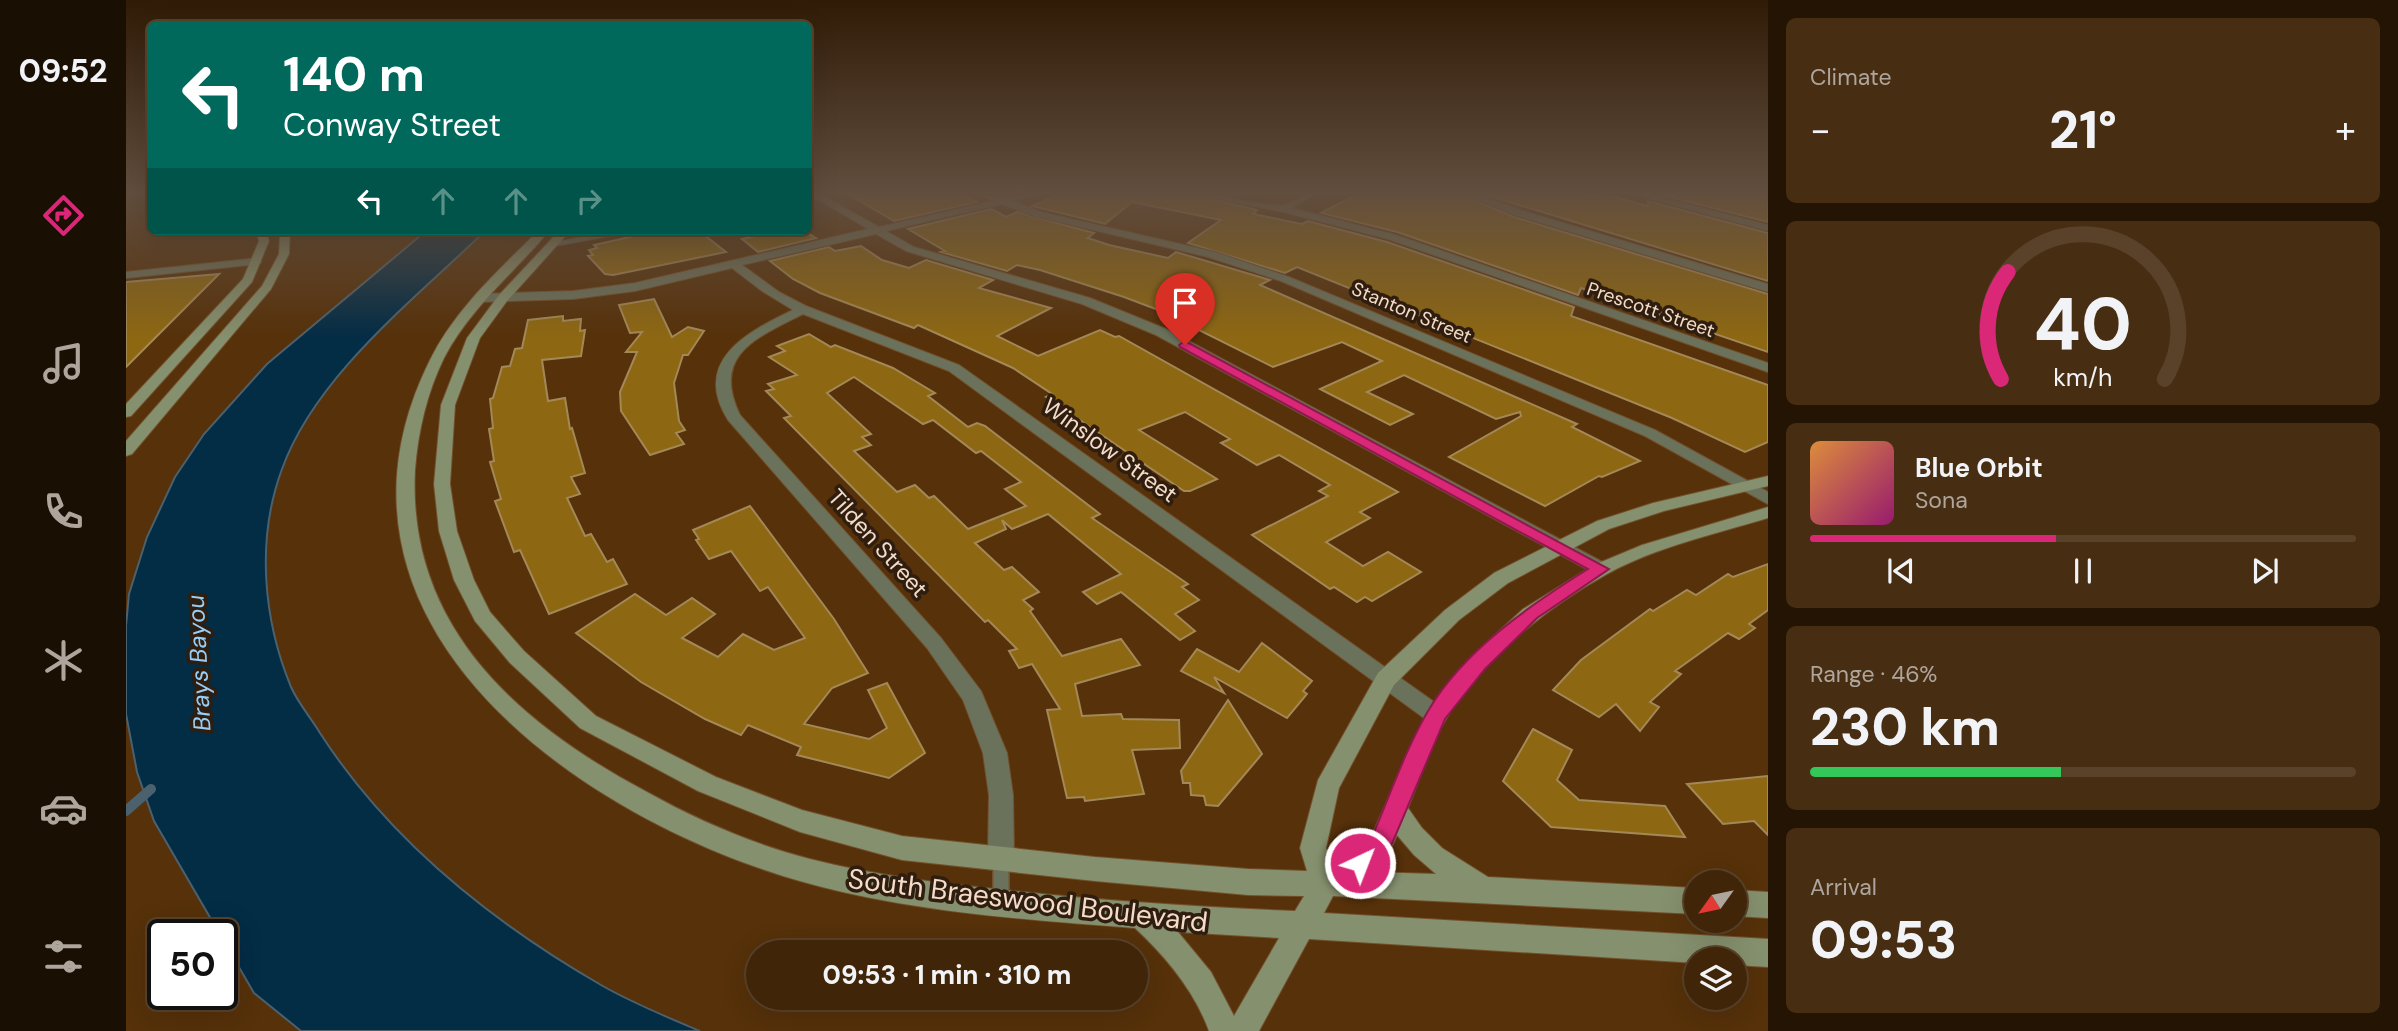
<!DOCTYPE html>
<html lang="en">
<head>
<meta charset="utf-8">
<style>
	:root { --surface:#402508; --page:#472d12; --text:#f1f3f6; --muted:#aea59c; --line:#594229; --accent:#db2777 }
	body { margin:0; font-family:"DM Sans",sans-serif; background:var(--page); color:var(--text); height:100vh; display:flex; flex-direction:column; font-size:26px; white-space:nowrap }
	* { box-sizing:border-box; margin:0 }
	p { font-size:23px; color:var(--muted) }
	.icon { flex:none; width:38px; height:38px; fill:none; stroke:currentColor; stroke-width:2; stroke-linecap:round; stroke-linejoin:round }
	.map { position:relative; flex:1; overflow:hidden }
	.sheet { display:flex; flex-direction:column; gap:18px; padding:18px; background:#231404; width:630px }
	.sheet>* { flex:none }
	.top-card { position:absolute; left:21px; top:21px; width:665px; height:214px; border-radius:10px; box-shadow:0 7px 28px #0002,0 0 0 2px var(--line); background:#00695c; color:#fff; overflow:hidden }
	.needle { width:46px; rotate:237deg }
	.buttons { position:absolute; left:1558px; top:870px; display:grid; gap:14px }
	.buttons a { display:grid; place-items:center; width:63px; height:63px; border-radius:50%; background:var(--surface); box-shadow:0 7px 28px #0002,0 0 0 2px var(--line); font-size:35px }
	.speed { position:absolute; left:21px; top:919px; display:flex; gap:14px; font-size:35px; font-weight:700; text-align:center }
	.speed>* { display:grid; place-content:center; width:91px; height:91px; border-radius:50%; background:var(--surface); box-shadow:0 7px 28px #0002,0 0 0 2px var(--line); line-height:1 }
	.speed .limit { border:4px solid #111; border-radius:10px; background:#fff; color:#111 }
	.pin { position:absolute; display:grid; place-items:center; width:60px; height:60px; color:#fff; margin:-72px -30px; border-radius:50% 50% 50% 0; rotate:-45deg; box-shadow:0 0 7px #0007 }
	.pin .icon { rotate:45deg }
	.me { position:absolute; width:77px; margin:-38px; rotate:43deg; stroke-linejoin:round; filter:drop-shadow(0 0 5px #0008) }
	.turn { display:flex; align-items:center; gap:24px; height:147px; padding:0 21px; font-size:32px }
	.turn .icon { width:91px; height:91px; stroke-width:2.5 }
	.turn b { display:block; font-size:49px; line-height:60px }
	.lanes { display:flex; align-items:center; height:66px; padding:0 21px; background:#0003; justify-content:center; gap:35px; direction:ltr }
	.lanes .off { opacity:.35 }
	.big { font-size:52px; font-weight:800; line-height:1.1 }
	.sheet .widget { flex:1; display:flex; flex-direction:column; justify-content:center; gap:10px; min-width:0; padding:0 24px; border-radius:10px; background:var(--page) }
	.sheet .dial { align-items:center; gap:0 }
	.dial svg { height:182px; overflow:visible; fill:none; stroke:var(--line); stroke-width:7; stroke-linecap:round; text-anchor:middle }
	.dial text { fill:var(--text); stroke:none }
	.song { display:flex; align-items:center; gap:21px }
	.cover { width:84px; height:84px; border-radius:10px; background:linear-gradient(135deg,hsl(30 70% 55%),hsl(320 70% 35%)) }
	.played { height:7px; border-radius:4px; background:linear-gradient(90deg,var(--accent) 45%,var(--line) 45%) }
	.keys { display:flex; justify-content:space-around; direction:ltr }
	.heat { display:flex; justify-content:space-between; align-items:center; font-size:38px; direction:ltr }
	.charge { height:10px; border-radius:5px; background:linear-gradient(90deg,#34c759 46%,var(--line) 0) }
	.trip { position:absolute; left:620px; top:940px; width:402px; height:70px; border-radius:35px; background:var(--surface); box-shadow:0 7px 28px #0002,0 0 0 2px var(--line); font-weight:800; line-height:70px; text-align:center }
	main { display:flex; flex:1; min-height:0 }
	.tabs { display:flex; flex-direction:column; width:126px; justify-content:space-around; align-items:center; background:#1a0f03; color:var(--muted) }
	.tabs .icon { width:49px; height:49px }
	.tabs .on { color:var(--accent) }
	.tabs b { font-size:32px; color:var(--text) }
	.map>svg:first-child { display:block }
	.water { fill:#032c45; stroke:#4b616d; stroke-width:2 }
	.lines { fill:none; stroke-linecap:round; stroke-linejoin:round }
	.stream { stroke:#4b616d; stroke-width:10 }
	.building { fill:#8d6712; stroke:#a38858; stroke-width:2; fill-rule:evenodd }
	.service-far1-casing { stroke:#72502c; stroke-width:8 }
	.service-casing { stroke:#72502c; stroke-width:18 }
	.minor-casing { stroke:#72502c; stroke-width:2 }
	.secondary-casing { stroke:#72502c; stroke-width:2 }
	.service-far1 { stroke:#6b725c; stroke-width:6 }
	.service { stroke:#6b725c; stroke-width:15 }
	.minor { fill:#6b725c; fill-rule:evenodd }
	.secondary { fill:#85906e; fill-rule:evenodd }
	.route { fill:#db2777; stroke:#8e194d; stroke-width:2 }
	.labels { text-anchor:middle; stroke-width:7; stroke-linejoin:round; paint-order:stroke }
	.far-street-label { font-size:19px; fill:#f4dcc9; stroke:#2f1e0f }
	.street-label { font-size:23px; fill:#f4dcc9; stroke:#2f1e0f }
	.water-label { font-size:24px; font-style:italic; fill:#97cef7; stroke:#2f1e0f }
	.near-street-label { font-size:28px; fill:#f4dcc9; stroke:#2f1e0f }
</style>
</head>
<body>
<main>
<nav class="tabs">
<b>09:52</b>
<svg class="icon on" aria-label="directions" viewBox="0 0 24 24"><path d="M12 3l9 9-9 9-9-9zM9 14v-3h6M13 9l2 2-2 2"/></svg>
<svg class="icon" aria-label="music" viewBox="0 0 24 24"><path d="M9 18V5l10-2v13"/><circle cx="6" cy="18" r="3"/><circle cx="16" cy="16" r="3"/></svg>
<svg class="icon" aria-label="phone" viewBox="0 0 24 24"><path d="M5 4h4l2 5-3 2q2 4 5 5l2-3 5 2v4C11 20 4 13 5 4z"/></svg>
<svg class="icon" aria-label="climate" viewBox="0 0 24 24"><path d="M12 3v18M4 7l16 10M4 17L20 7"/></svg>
<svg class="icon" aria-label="car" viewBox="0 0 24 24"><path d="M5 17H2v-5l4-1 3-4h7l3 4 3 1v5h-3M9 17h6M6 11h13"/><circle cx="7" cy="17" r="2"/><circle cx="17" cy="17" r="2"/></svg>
<svg class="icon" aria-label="filters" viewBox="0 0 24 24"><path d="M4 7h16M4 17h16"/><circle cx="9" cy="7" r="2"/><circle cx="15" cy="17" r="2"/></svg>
</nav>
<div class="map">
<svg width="1642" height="1031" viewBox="0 0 1642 1031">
	<rect width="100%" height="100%" fill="#56310a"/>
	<path class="water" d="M300 231H359C289 299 190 375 156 469 130 539 137 619 165 687 172 703 185 718 194 733 263 840 366 922 475 985 506 1003 541 1017 574 1031H175L128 993 28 821 11 772 0 714V626L3 594 21 537 49 477 78 434 141 364Z"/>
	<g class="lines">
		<path class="stream" d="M0 811 25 789"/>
	</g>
	<g class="building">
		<path d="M722 194H834L851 202 768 221Z"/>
		<path d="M934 194H1064L1131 210 1127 214 1176 224 1182 221 1261 242 1448 307 1445 316 1642 385V442L1619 452 1546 418 1171 267 1159 273 1062 243 1095 220 1006 202 979 224 906 206Z"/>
		<path d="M1231 194H1334L1388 217 1642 294V352L1455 288 1452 295 1271 232 1195 213Z"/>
		<path d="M1357 194 1485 196 1522 206V201L1642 233V281Z"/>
		<path d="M1532 194H1642V222Z"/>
		<path d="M865 209 880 217 891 212 968 233 962 238 983 245 1042 258 1050 252 1144 280 1134 285 1451 424 1446 427 1514 461 1476 477 1473 476 1419 506 1323 457 1395 416 1394 412 1370 419 1278 375 1241 392 1287 414 1264 425 1194 389 1256 361 1216 342 1147 367 1035 311 998 297 914 270 891 265 881 271 815 252 819 251 782 229Z"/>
		<path d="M530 231H573L600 252 487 275 479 274 462 256 467 255 463 250 471 248 468 245Z"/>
		<path d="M653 231H678L690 238 632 252 616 239Z"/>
		<path d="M735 246 756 260 783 268 800 260 867 280 853 288 925 308 871 336 912 356 974 330 989 337 993 336 1272 492 1234 512 1244 518 1200 542 1237 566 1262 552 1295 572 1246 601 1239 597 1231 602 1208 587 1204 589 1126 535 1202 496 1193 491 1204 485 1153 455 1131 465 1095 443 1104 439 1059 412 1013 430 1091 479 1064 491H1058L920 397 926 394 887 368 792 325 788 328 694 293 667 279 644 261 703 247 709 251Z"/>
		<path d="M93 274 0 367V282Z"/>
		<path d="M528 299 546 337 562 327 578 331 562 355H557L548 383 553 421 559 430 550 433 558 444 524 455 495 411 494 392 511 352H500L516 332 504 333 493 305Z"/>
		<path d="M437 316V321L455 319 454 331 459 330 455 356 416 360 422 401 439 398 444 429 446 428 459 473 445 477 454 494 441 498 459 536 465 534 481 562 487 559 501 584 423 614 394 550 388 552 369 501 375 499 364 462 368 461 363 429 367 428 364 399 367 398 376 367 384 366 389 349 396 348 402 320Z"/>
		<path d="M683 334 705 347 709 345 767 368 809 393 802 396 842 427 851 423 859 426 974 514 966 518 1062 584 1056 587 1073 600 1049 614 1069 631 1054 640 995 592 971 604 957 592 995 574 922 514 886 529 876 520 880 529 849 543 878 570 886 567 913 592 897 600 907 609 904 611 936 656 995 639 1014 665 949 684 956 716 995 714 997 719 1053 720 1054 748 1006 750 1018 794 959 801 958 797 941 798 921 710 934 709 906 664 893 668 883 651 891 649 862 620 859 622 658 418 665 416 640 391 648 389 642 384 671 375 643 357 659 351 651 346ZM728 377 797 424 807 420 850 453 855 451 895 482 879 489 900 506 842 529 808 496 803 498 789 485 771 492 728 451 745 445 736 437 745 434 701 393Z"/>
		<path d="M624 506 708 619 742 673 706 688 678 724 743 739 761 728 742 690 761 683 799 753 763 778 671 755 675 747 622 725 615 735 579 719 515 682 450 633 509 594 540 615 566 598 589 614 556 638 592 657 617 634 648 650 679 638 642 587 634 591 605 551 583 559 570 540 573 539 567 530Z"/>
		<path d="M1642 564V610L1623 624 1629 628 1613 639 1602 633 1549 671 1555 674 1524 702 1533 707 1514 731 1490 704 1473 717 1427 690 1455 660 1524 609 1527 611 1561 590 1570 595 1602 574 1607 577Z"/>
		<path d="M1136 643 1186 681 1177 691 1181 694 1161 718 1088 677 1098 693 1055 671 1071 649 1113 672Z"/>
		<path d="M1102 700 1136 754 1092 806 1080 805 1078 796 1065 795 1064 783H1057L1055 771Z"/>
		<path d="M1407 729 1446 750 1431 780 1453 800 1539 806 1559 837 1425 827 1377 781Z"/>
		<path d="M1642 776V835L1628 821 1597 824 1561 784Z"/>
	</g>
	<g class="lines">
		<defs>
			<path id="service-far1" d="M0 275 132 261"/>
			<path id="service" d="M875 858V902"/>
			<g id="minor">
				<path d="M682 194H694L753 227 867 201 853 194 878 198 912 194 887 201 915 212 1089 252 1163 277 1529 430 1642 492V504L1519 436 1155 281 1082 257 908 216 876 204 760 231 788 247 964 298 1040 329 1482 565 1484 569 1482 573H1468L1030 335 956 304 780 251 750 234 616 265 653 292 680 306 833 365 1318 709 1321 715 1318 721 1310 724 1302 721 823 371 677 314C630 338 585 355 614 415L815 638 855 691 881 753 887 795 888 857 884 865 875 869 866 865 862 857 863 795 857 753 837 700 801 648 602 420C565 361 621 332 667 310L636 291 606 268 509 291 447 299 353 302 347 298 353 294 447 291 509 283 742 229Z"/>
				<path d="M1067 194C1089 193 1144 208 1157 205 1170 202 1175 194 1189 194L1166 208 1270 235 1642 363V372L1262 239 1157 212Z"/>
				<path d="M1337 194H1350L1397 211 1642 284V292L1389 215Z"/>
				<path d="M1507 194H1522L1642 225V231Z"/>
				<path d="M487 231H512L429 246 424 243Z"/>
			</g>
			<g id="secondary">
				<path d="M130 231H140L143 241 126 282 5 416 0 417V404L117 279 133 241Z"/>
				<path d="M154 231H164L163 254 145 289 6 454 0 456V441L136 286 153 254Z"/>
				<path d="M412 231H423C388 273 344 308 318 358 301 393 292 431 289 470 281 627 392 723 519 791 571 820 626 844 684 859 751 876 819 884 888 891 981 901 1075 907 1169 911L1178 896 1122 895 969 881 776 860 674 832 572 791 454 728 384 663 349 621 328 580 313 531 308 484 315 405 341 338 373 295 433 231H444L381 301 354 338 329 405 324 484 331 531 348 580 364 612 398 651 470 716 590 777 676 810 776 836 969 857 1122 869 1181 871 1174 848 1192 780 1252 673 1319 610 1368 573 1471 521 1527 503 1642 476V486L1538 511 1483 529 1382 583 1333 620 1268 685 1213 788 1200 848 1206 866 1242 844 1302 709 1345 657 1397 609 1468 565 1516 545 1642 507V518C1589 534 1530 547 1481 574 1421 607 1355 660 1320 719 1304 746 1294 779 1282 808L1296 828 1316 848 1362 877 1570 888V914L1207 896 1198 913 1642 939V967L1608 965V959H1570V963L1183 939 1133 1031H1083C1068 990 1040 957 1009 928 891 919 770 911 657 876 440 808 176 617 304 360 329 309 373 270 412 231ZM1271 835 1288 855 1310 874 1243 872 1260 860ZM1052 932 1153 938 1108 1016 1085 972Z"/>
				<path d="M1608 890 1642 892V918L1608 916Z"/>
			</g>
		</defs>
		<use href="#service-far1" class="service-far1-casing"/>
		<use href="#service" class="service-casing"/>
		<use href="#minor" class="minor-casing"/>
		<use href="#secondary" class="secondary-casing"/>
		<use href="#service-far1" class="service-far1"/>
		<use href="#service" class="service"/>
		<use href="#minor" class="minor"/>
		<use href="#secondary" class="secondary"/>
	</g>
	<linearGradient id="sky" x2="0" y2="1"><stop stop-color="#2f1b06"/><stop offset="0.57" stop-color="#624e3e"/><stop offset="1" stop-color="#624e3e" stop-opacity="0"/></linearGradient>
	<rect width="1642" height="338" fill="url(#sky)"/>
	<path class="route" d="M1059 341 1483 569 1411 618 1359 669 1319 719 1259 860 1234 874 1225 871 1222 863 1225 855 1243 844C1262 801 1278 752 1302 711 1337 651 1404 605 1462 569L1054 347 1053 345Z"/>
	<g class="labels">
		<g class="far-street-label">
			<text transform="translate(1525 309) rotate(19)" y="7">Prescott Street</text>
			<text transform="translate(1286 312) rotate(23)" y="7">Stanton Street</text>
		</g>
		<g class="street-label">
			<text transform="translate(984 450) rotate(36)" y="8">Winslow Street</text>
			<text transform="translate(752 543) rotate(48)" y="8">Tilden Street</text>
		</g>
		<g class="water-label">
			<text transform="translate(73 663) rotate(-93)" y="8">Brays Bayou</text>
		</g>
		<g class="near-street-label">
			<text transform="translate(902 900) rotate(7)" y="10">South Braeswood Boulevard</text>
		</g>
	</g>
</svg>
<div class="buttons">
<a><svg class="needle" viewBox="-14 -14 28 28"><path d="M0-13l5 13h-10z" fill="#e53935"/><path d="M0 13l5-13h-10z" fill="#aea59c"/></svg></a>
<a><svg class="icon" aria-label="layers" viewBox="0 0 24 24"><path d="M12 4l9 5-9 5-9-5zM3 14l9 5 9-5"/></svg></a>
</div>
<div class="speed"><div class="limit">50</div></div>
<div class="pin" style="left:1059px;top:345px;background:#d93025"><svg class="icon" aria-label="arrive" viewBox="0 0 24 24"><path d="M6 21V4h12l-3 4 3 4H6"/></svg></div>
<svg class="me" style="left:1234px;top:863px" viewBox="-20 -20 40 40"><circle r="17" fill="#db2777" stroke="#fff" stroke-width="3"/><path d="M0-11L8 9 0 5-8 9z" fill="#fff"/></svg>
<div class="trip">09:53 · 1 min · 310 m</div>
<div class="top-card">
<div class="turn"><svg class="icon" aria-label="left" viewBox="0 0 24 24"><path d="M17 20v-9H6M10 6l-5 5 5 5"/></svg><div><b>140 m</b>Conway Street</div></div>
<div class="lanes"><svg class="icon" aria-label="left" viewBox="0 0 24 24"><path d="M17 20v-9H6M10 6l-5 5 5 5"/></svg><svg class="icon off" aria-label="ahead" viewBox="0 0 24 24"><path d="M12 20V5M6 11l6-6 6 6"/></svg><svg class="icon off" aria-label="ahead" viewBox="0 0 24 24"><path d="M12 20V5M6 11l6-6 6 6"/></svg><svg class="icon off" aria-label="right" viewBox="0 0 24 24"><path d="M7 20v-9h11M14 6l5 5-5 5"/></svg></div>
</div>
</div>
<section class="sheet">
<div class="widget"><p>Climate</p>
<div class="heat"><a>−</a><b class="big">21°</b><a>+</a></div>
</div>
<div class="widget dial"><svg viewBox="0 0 100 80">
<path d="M14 69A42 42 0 1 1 86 69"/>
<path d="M14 69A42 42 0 0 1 17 22" stroke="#db2777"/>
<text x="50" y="56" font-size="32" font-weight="700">40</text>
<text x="50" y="72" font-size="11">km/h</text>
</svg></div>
<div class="widget">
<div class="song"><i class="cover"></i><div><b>Blue Orbit</b><p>Sona</p></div></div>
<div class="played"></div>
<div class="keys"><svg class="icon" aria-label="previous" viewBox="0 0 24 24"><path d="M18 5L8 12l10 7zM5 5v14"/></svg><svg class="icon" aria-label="pause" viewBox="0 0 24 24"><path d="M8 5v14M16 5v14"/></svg><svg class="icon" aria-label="next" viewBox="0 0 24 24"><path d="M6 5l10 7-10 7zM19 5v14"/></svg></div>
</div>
<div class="widget"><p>Range · 46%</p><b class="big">230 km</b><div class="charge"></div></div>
<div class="widget"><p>Arrival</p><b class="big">09:53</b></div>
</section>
</main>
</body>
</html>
